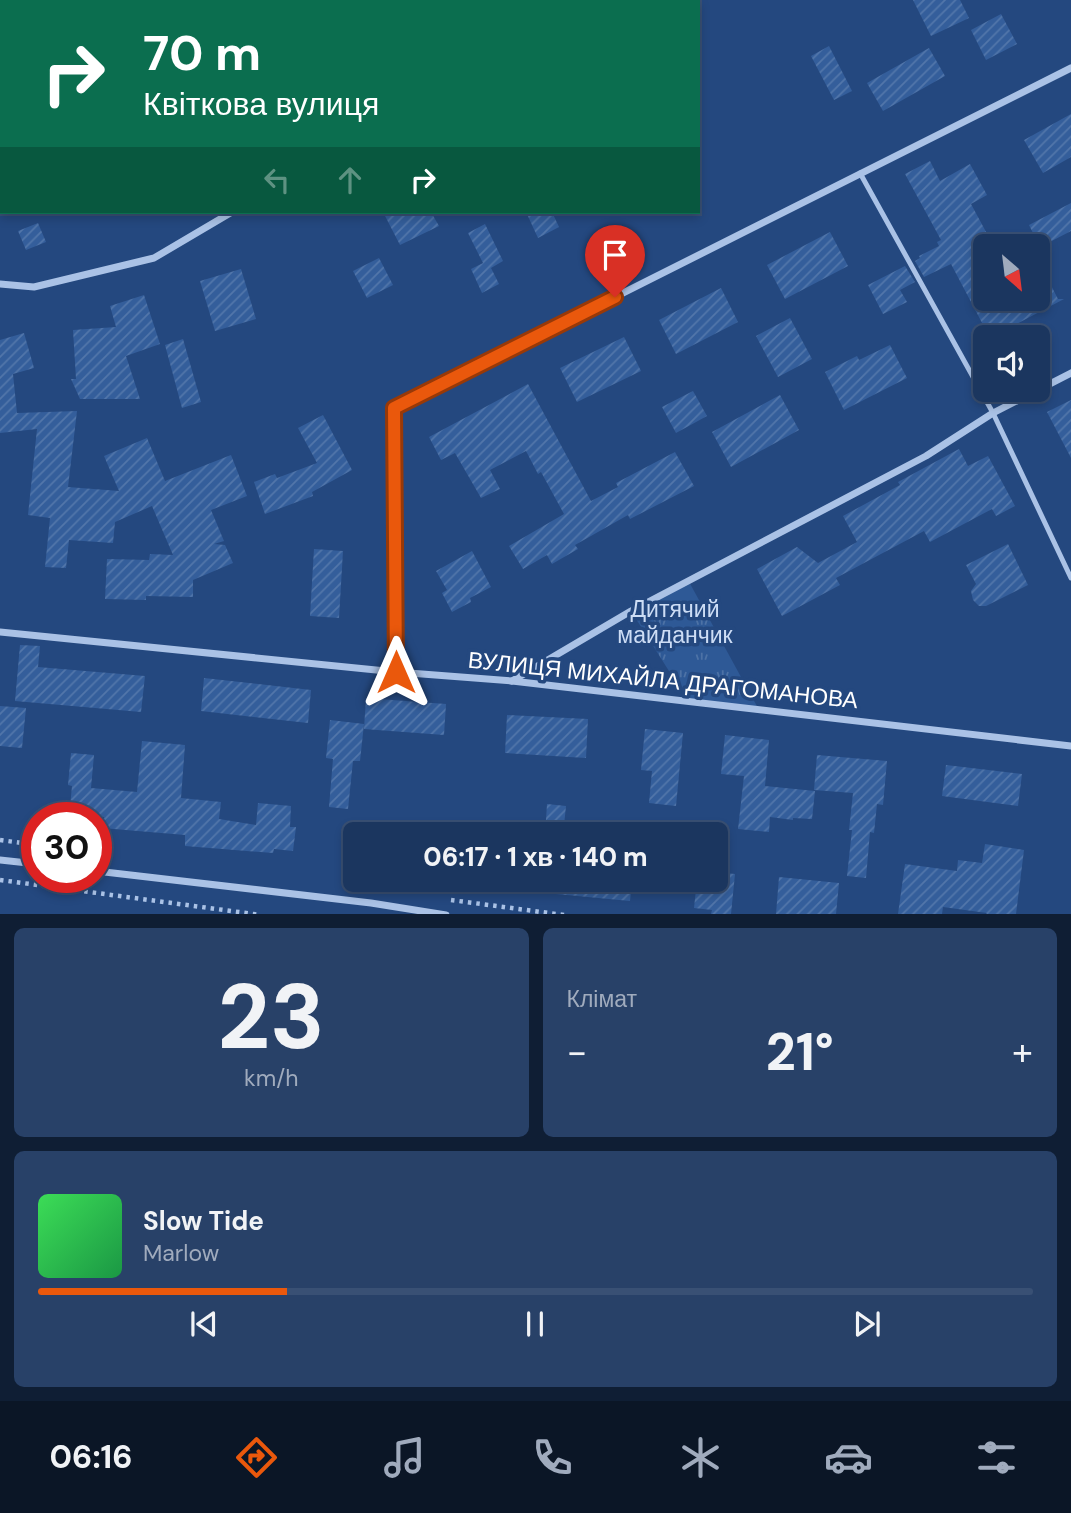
<!DOCTYPE html>
<html lang="uk">
<head>
<meta charset="utf-8">
<style>
	:root { --surface:#1b365f; --page:#284168; --text:#f1f3f6; --muted:#a0abbd; --line:#395074; --accent:#ea580c }
	body { margin:0; font-family:"DM Sans",sans-serif; background:var(--page); color:var(--text); height:100vh; display:flex; flex-direction:column; font-size:26px; white-space:nowrap }
	* { box-sizing:border-box; margin:0 }
	p { font-size:23px; color:var(--muted) }
	.icon { flex:none; width:38px; height:38px; fill:none; stroke:currentColor; stroke-width:2; stroke-linecap:round; stroke-linejoin:round }
	.map { position:relative; height:914px; overflow:hidden }
	.sheet { display:flex; flex-direction:column; gap:14px; padding:14px; background:#0f1e34; flex:1 }
	.sheet>* { flex:none }
	.hud { position:absolute; left:0px; top:0px; width:700px; height:214px; box-shadow:0 4px 10px #0003,0 0 0 2px var(--line); background:#0b6e4f; color:#fff; overflow:hidden }
	.needle { width:46px; rotate:152deg }
	.fabs { position:absolute; left:973px; top:234px; display:grid; gap:14px }
	.fabs a { display:grid; place-items:center; width:77px; height:77px; border-radius:10px; background:var(--surface); box-shadow:0 4px 10px #0003,0 0 0 2px var(--line); font-size:35px }
	.speed { position:absolute; left:21px; top:802px; display:flex; gap:14px; font-size:35px; font-weight:700; text-align:center }
	.speed>* { display:grid; place-content:center; width:91px; height:91px; border-radius:50%; background:var(--surface); box-shadow:0 4px 10px #0003,0 0 0 2px var(--line); line-height:1 }
	.speed .limit { border:10px solid #d22; background:#fff; color:#111 }
	.pin { position:absolute; display:grid; place-items:center; width:60px; height:60px; color:#fff; margin:-72px -30px; border-radius:50% 50% 50% 0; rotate:-45deg; box-shadow:0 0 7px #0007 }
	.pin .icon { rotate:45deg }
	.me { position:absolute; width:77px; margin:-38px; rotate:0deg; stroke-linejoin:round; filter:drop-shadow(0 0 5px #0008) }
	.turn { display:flex; align-items:center; gap:24px; height:147px; padding:0 28px; font-size:32px }
	.turn .icon { width:91px; height:91px; stroke-width:2.5 }
	.turn b { display:block; font-size:49px; line-height:60px }
	.lanes { display:flex; align-items:center; height:66px; padding:0 28px; background:#0003; justify-content:center; gap:35px; direction:ltr }
	.lanes .off { opacity:.35 }
	.big { font-size:52px; font-weight:800; line-height:1.1 }
	.sheet .tile { flex:1; display:flex; flex-direction:column; justify-content:center; gap:10px; min-width:0; padding:0 24px; border-radius:10px; background:var(--page) }
	.sheet .dial { align-items:center; gap:0 }
	.dial b { font-size:91px; line-height:1 }
	.song { display:flex; align-items:center; gap:21px }
	.cover { width:84px; height:84px; border-radius:10px; background:linear-gradient(135deg,hsl(130 70% 55%),hsl(140 70% 35%)) }
	.played { height:7px; border-radius:4px; background:linear-gradient(90deg,var(--accent) 25%,var(--line) 25%) }
	.keys { display:flex; justify-content:space-around; direction:ltr }
	.heat { display:flex; justify-content:space-between; align-items:center; font-size:38px; direction:ltr }
	.sheet .tiles { flex:1; display:grid; gap:14px; grid-template-columns:1fr 1fr }
	.tile:last-child { grid-column:span 2 }
	.trip { position:absolute; left:343px; top:822px; width:385px; height:70px; border-radius:10px; background:var(--surface); box-shadow:0 4px 10px #0003,0 0 0 2px var(--line); font-weight:800; line-height:70px; text-align:center }
	.tabs { display:flex; height:112px; justify-content:space-around; align-items:center; background:#0b1626; color:var(--muted) }
	.tabs .icon { width:49px; height:49px }
	.tabs .current { color:var(--accent) }
	.tabs b { font-size:32px; color:var(--text) }
	.map>svg:first-child { display:block }
	.park { fill:url(#park-tufts) }
	.building { fill:url(#building-hatch) }
	.lines { fill:none; stroke-linecap:round; stroke-linejoin:round }
	.path { stroke:#aac2e6; stroke-width:4.5; stroke-dasharray:3.5 5; stroke-linecap:butt }
	.lane { stroke:#aac2e6; stroke-width:5 }
	.street { stroke:#aac2e6; stroke-width:7 }
	.route-casing { stroke:#983908; stroke-width:18 }
	.route { stroke:#ea580c; stroke-width:12 }
	.labels { text-anchor:middle; stroke-width:7; stroke-linejoin:round; paint-order:stroke }
	.park-label { font-size:23px; fill:#cdddf5; stroke:#24487f }
	.street-label { font-size:23px; fill:#fff; stroke:#24487f }
</style>
</head>
<body>
<div class="map">
<svg width="1071" height="915" viewBox="0 0 1071 915">
	<defs>
		<pattern id="park-tufts" width="24" height="20" patternUnits="userSpaceOnUse" patternTransform="scale(1.75)"><rect width="24" height="20" fill="#2e5996"/><path d="M3 7l-1-3M5 7V3M7 7l1-3M15 17l-1-3M17 17v-4M19 17l1-3" fill="none" stroke="#4d72a6"/></pattern>
		<pattern id="building-hatch" width="6" height="6" patternUnits="userSpaceOnUse" patternTransform="scale(1.75)"><rect width="6" height="6" fill="#345e9b"/><path d="M-1 1l2-2M0 6l6-6M5 7l2-2" fill="none" stroke="#5276aa"/></pattern>
	</defs>
	<rect width="100%" height="100%" fill="#24487f"/>
	<path class="park" d="M688 580 759 710 688 701 631 611Z"/>
	<g class="building">
		<path d="M913 0H960L969 18 931 36Z"/>
		<path d="M1001 14 1017 44 986 60 971 30Z"/>
		<path d="M829 46 852 91 834 100 811 56Z"/>
		<path d="M929 48 945 76 883 111 867 83Z"/>
		<path d="M1071 114V157L1043 173 1024 140Z"/>
		<path d="M930 161 940 181 970 164 987 195 971 204 992 243 985 247V299H1038V260L1058 299H1064L990 338 951 264 924 277 915 261 920 258 919 256 939 246 937 242 941 240 905 174Z"/>
		<path d="M1071 203V231L1040 247 1029 225Z"/>
		<path d="M383 212H431L439 226 400 245Z"/>
		<path d="M526 212H552L559 227 538 238Z"/>
		<path d="M38 223 46 242 26 250 18 231Z"/>
		<path d="M485 224 503 261 491 268 499 284 482 293 471 269 483 263 468 233Z"/>
		<path d="M830 232 848 266 785 299 767 265Z"/>
		<path d="M379 258 393 285 367 298 353 271Z"/>
		<path d="M905 266 915 282 900 290 907 302 883 314 868 285Z"/>
		<path d="M241 269 256 319 215 331 200 281Z"/>
		<path d="M721 288 738 322 676 354 659 320Z"/>
		<path d="M144 295 160 344 126 356 140 399H80L71 379H76L73 330 116 327 110 306Z"/>
		<path d="M790 318 812 359 778 377 756 336Z"/>
		<path d="M24 333 34 368 13 374 17 413 77 411 68 487 119 491 104 456 147 438 165 481 231 455 247 496 211 510 224 541 214 544 225 545 233 563 193 580V597L146 596V600L105 599 107 559 149 560 150 554 173 555 152 506 115 522 113 543 69 540 66 568 45 567 50 518 28 515 37 429 0 433V340Z"/>
		<path d="M624 337 641 371 577 402 560 368Z"/>
		<path d="M183 339 201 402 182 408 165 345Z"/>
		<path d="M890 345 907 378 844 410 825 372 857 356 859 360Z"/>
		<path d="M528 384 591 501 618 487 616 483 675 452 694 486 630 519 628 515 575 545 578 549 552 564 547 555 523 569 509 546 564 514 541 472 538 474 526 451 490 470 500 489 481 498 455 453 441 460 429 437Z"/>
		<path d="M693 391 707 416 676 433 662 407Z"/>
		<path d="M780 395 799 430 731 467 712 432Z"/>
		<path d="M1071 400V458L1047 412Z"/>
		<path d="M323 415 352 470 312 492 313 496 265 514 254 482 275 474 277 478 317 463 298 428Z"/>
		<path d="M959 449 968 466 988 456 1015 506 996 516 992 509 930 542 924 531 836 578 840 585 782 616 757 569 797 547 818 563 857 542 843 516 900 485 898 482Z"/>
		<path d="M1008 544 1028 585 986 606H979L973 600 971 591 976 584 966 565Z"/>
		<path d="M314 549 343 551 339 618 310 616Z"/>
		<path d="M472 551 491 587 470 598 471 602 452 612 442 593 447 590 436 571Z"/>
		<path d="M20 645 40 646 38 667 145 676 141 712 15 701Z"/>
		<path d="M204 678 311 690 308 723 201 711Z"/>
		<path d="M366 698 446 704 444 735 364 729Z"/>
		<path d="M0 706 26 708 22 748 0 746Z"/>
		<path d="M507 715 588 719 586 758 505 753Z"/>
		<path d="M330 720 364 724 360 761H353L348 809 329 807 333 759 326 758Z"/>
		<path d="M645 729 683 733 676 806 649 803 652 771 641 770Z"/>
		<path d="M725 735 769 740 765 786 815 791 812 819 793 818V820L770 817 769 832 738 829 744 776 721 774Z"/>
		<path d="M142 741 185 745 181 798 221 802 219 819 256 825 258 803 291 806 290 827H296L293 851 274 849 273 853 185 846V835L102 828 104 817H69L72 786 68 785 71 753 94 755 91 788 137 792Z"/>
		<path d="M817 755 887 761 883 805 877 804 874 833 870 832 866 878 847 876 852 830H849L853 793 814 790Z"/>
		<path d="M946 765 1022 774 1018 806 942 796Z"/>
		<path d="M547 804 566 806 563 835H545Z"/>
		<path d="M985 844 1024 850 1016 914H986L987 913 943 907 942 914H898L905 864 957 871 958 860 982 863Z"/>
		<path d="M716 872 735 874 731 914H711L712 910 694 908 697 880H716Z"/>
		<path d="M779 877 839 883 836 914H776Z"/>
		<path d="M557 880H632L630 901 556 894Z"/>
	</g>
	<g class="lines">
		<g class="path">
			<path d="M0 840 37 845"/>
			<path d="M0 880 261 915"/>
			<path d="M451 900 564 915"/>
		</g>
		<g class="lane">
			<path d="M609 0 610 2"/>
			<path d="M860 173 993 413 1071 578"/>
		</g>
		<g class="street">
			<path d="M615 2 618 0"/>
			<path d="M0 284 34 287 154 258 232 212"/>
			<path d="M0 632 396 672 512 681 1071 746"/>
			<path d="M396 672 394 408 1071 68"/>
			<path d="M512 681 631 611 926 456 993 413 1071 373"/>
			<path d="M0 860 37 864"/>
			<path d="M96 871 371 903 446 915"/>
		</g>
	</g>
	<g class="lines">
		<defs>
			<path id="route" d="M396 672 394 408 615 297"/>
		</defs>
		<use href="#route" class="route-casing"/>
		<use href="#route" class="route"/>
	</g>
	<g class="labels">
		<g class="park-label">
			<text x="675" y="617">Дитячий<tspan x="675" dy="26">майданчик</tspan></text>
		</g>
		<g class="street-label">
			<text transform="translate(663 680) rotate(6)" y="8">ВУЛИЦЯ МИХАЙЛА ДРАГОМАНОВА</text>
		</g>
	</g>
</svg>
<div class="fabs">
<a><svg class="needle" viewBox="-14 -14 28 28"><path d="M0-13l5 13h-10z" fill="#e53935"/><path d="M0 13l5-13h-10z" fill="#a0abbd"/></svg></a>
<a><svg class="icon" aria-label="sound" viewBox="0 0 24 24"><path d="M4 9h4l5-4v14l-5-4H4zM17 9q2 3 0 6"/></svg></a>
</div>
<div class="speed"><div class="limit">30</div></div>
<div class="pin" style="left:615px;top:297px;background:#d93025"><svg class="icon" aria-label="arrive" viewBox="0 0 24 24"><path d="M6 21V4h12l-3 4 3 4H6"/></svg></div>
<svg class="me" style="left:396px;top:672px" viewBox="-20 -20 40 40"><path d="M0-17L14 15 0 8-14 15z" fill="#ea580c" stroke="#fff" stroke-width="4"/></svg>
<div class="trip">06:17 · 1 хв · 140 m</div>
<div class="hud">
<div class="turn"><svg class="icon" aria-label="right" viewBox="0 0 24 24"><path d="M7 20v-9h11M14 6l5 5-5 5"/></svg><div><b>70 m</b>Квіткова вулиця</div></div>
<div class="lanes"><svg class="icon off" aria-label="left" viewBox="0 0 24 24"><path d="M17 20v-9H6M10 6l-5 5 5 5"/></svg><svg class="icon off" aria-label="ahead" viewBox="0 0 24 24"><path d="M12 20V5M6 11l6-6 6 6"/></svg><svg class="icon" aria-label="right" viewBox="0 0 24 24"><path d="M7 20v-9h11M14 6l5 5-5 5"/></svg></div>
</div>
</div>
<section class="sheet">
<div class="tiles">
<div class="tile dial"><b>23</b><p>km/h</p></div>
<div class="tile"><p>Клімат</p>
<div class="heat"><a>−</a><b class="big">21°</b><a>+</a></div>
</div>
<div class="tile">
<div class="song"><i class="cover"></i><div><b>Slow Tide</b><p>Marlow</p></div></div>
<div class="played"></div>
<div class="keys"><svg class="icon" aria-label="previous" viewBox="0 0 24 24"><path d="M18 5L8 12l10 7zM5 5v14"/></svg><svg class="icon" aria-label="pause" viewBox="0 0 24 24"><path d="M8 5v14M16 5v14"/></svg><svg class="icon" aria-label="next" viewBox="0 0 24 24"><path d="M6 5l10 7-10 7zM19 5v14"/></svg></div>
</div>
</div>
</section>
<nav class="tabs">
<b>06:16</b>
<svg class="icon current" aria-label="directions" viewBox="0 0 24 24"><path d="M12 3l9 9-9 9-9-9zM9 14v-3h6M13 9l2 2-2 2"/></svg>
<svg class="icon" aria-label="music" viewBox="0 0 24 24"><path d="M9 18V5l10-2v13"/><circle cx="6" cy="18" r="3"/><circle cx="16" cy="16" r="3"/></svg>
<svg class="icon" aria-label="phone" viewBox="0 0 24 24"><path d="M5 4h4l2 5-3 2q2 4 5 5l2-3 5 2v4C11 20 4 13 5 4z"/></svg>
<svg class="icon" aria-label="climate" viewBox="0 0 24 24"><path d="M12 3v18M4 7l16 10M4 17L20 7"/></svg>
<svg class="icon" aria-label="car" viewBox="0 0 24 24"><path d="M5 17H2v-5l4-1 3-4h7l3 4 3 1v5h-3M9 17h6M6 11h13"/><circle cx="7" cy="17" r="2"/><circle cx="17" cy="17" r="2"/></svg>
<svg class="icon" aria-label="filters" viewBox="0 0 24 24"><path d="M4 7h16M4 17h16"/><circle cx="9" cy="7" r="2"/><circle cx="15" cy="17" r="2"/></svg>
</nav>
</body>
</html>
